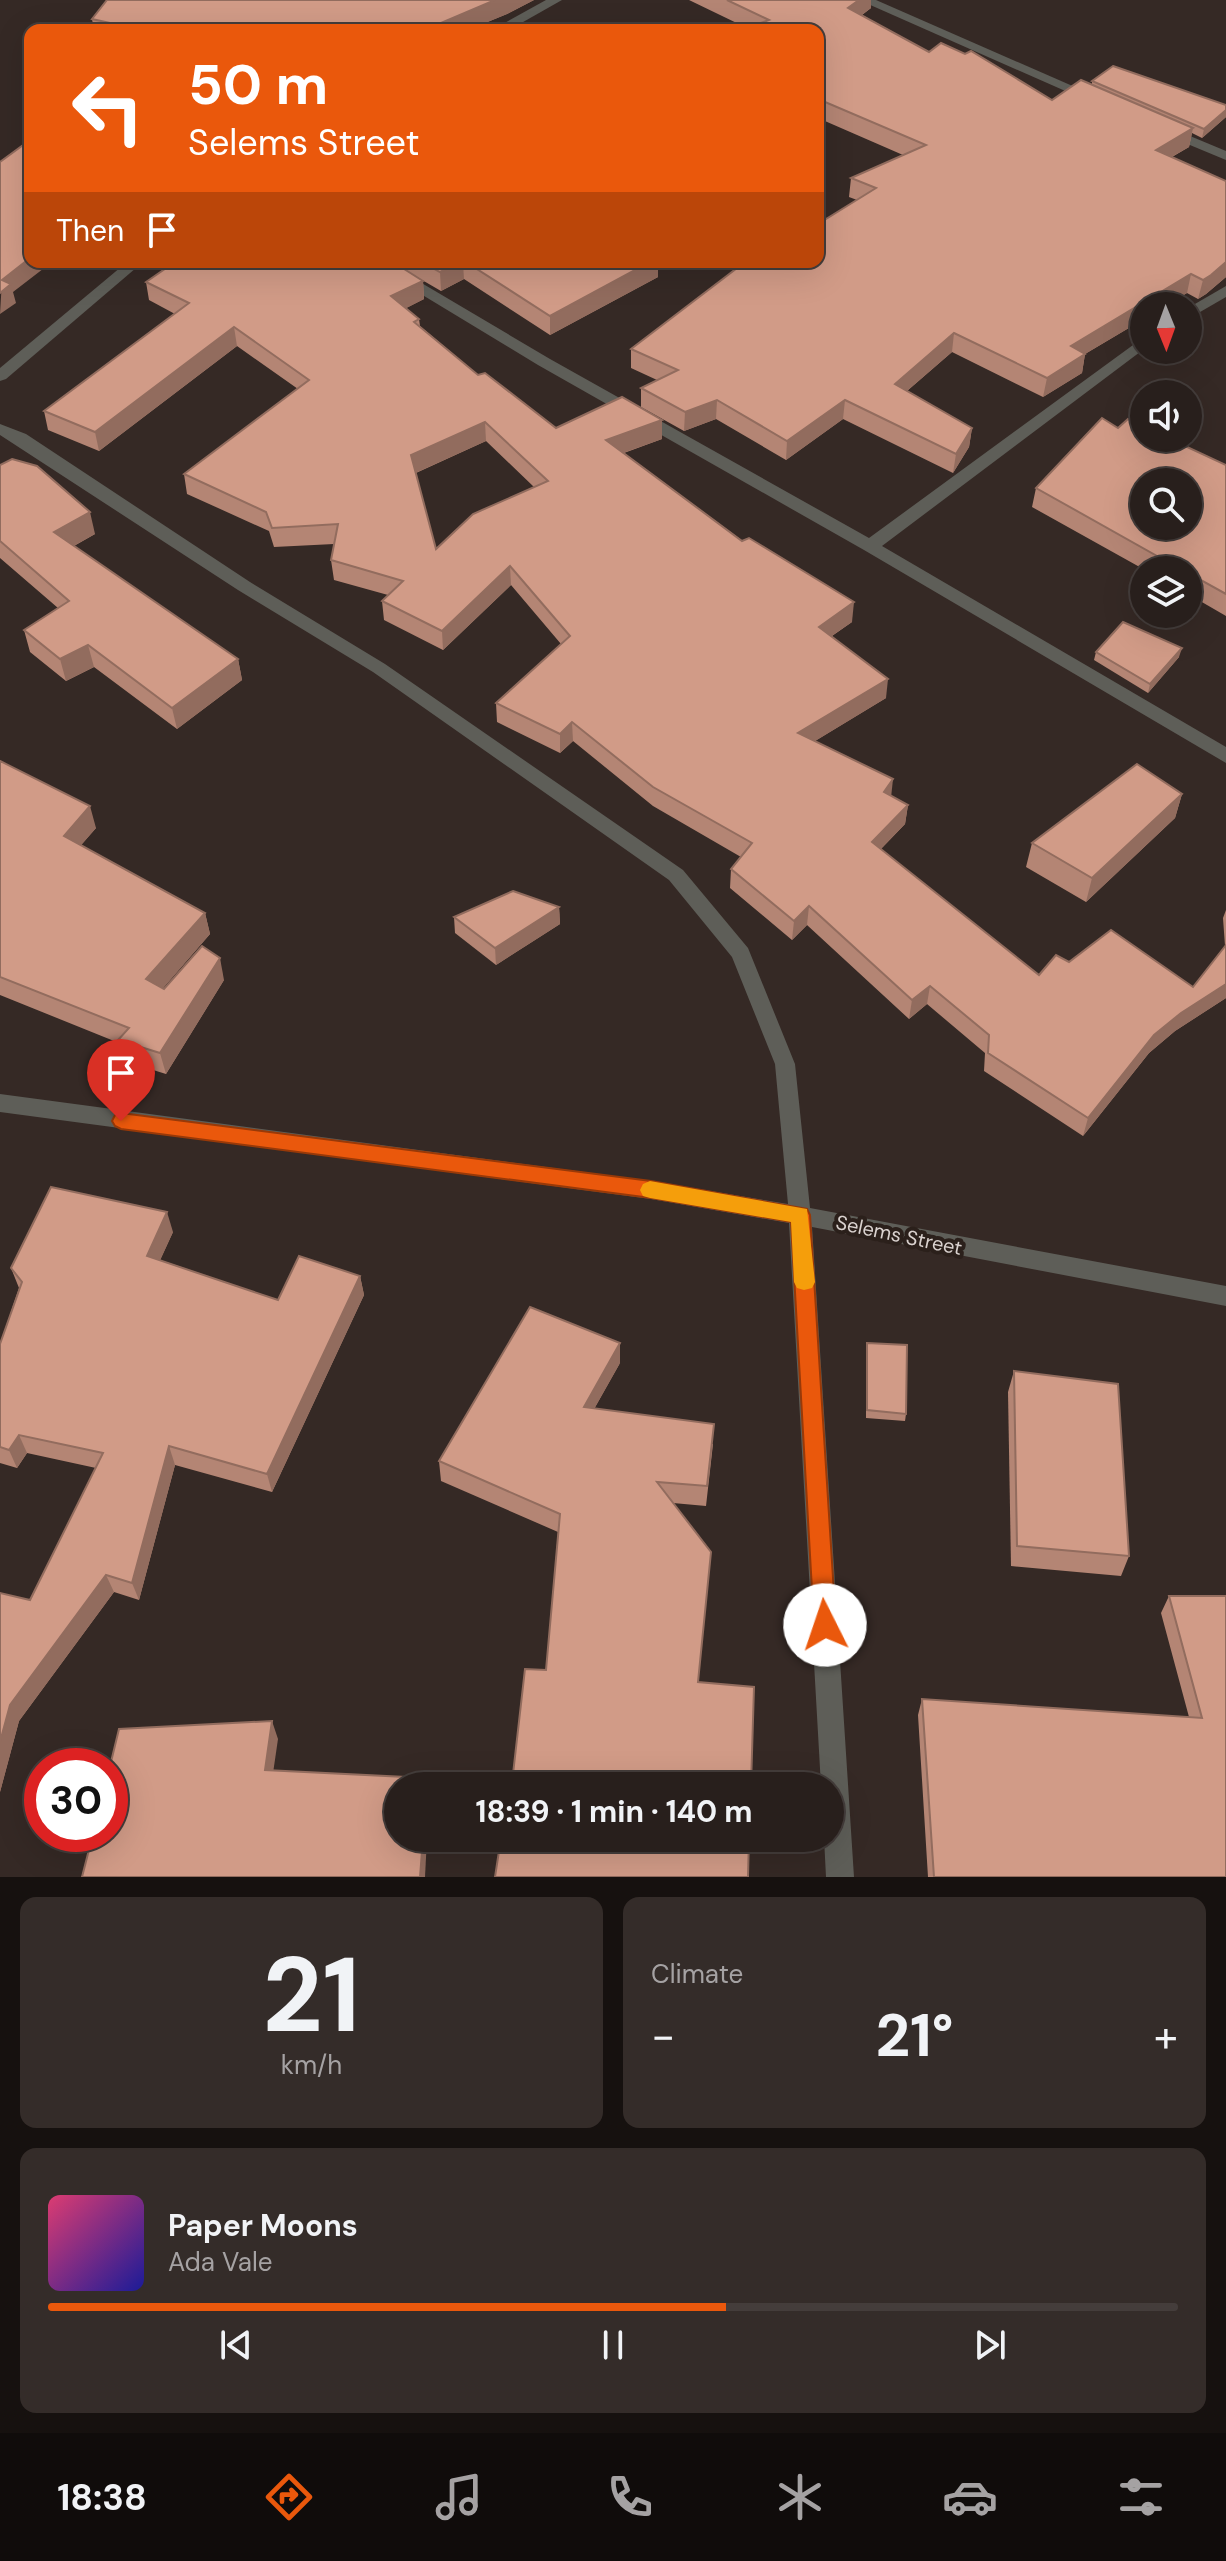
<!DOCTYPE html>
<html lang="en">
<head>
<meta charset="utf-8">
<style>
	:root { --surface:#281f1c; --page:#342c29; --text:#f1f3f6; --muted:#a5a2a3; --line:#443d3b; --accent:#ea580c }
	body { margin:0; font-family:"DM Sans",sans-serif; background:var(--page); color:var(--text); height:100vh; display:flex; flex-direction:column; font-size:30px; white-space:nowrap }
	* { box-sizing:border-box; margin:0 }
	p { font-size:26px; color:var(--muted) }
	.icon { flex:none; width:44px; height:44px; fill:none; stroke:currentColor; stroke-width:2; stroke-linecap:round; stroke-linejoin:round }
	.map { position:relative; height:1877px; overflow:hidden }
	.drawer { display:flex; flex-direction:column; gap:20px; padding:20px; background:#16110f; flex:1 }
	.drawer>* { flex:none }
	.guide { position:absolute; left:24px; top:24px; width:800px; height:244px; border-radius:16px; box-shadow:0 8px 32px #0002,0 0 0 2px var(--line); background:#ea580c; color:#fff; overflow:hidden }
	.needle { width:52px; rotate:179deg }
	.tools { position:absolute; left:1130px; top:292px; display:grid; gap:16px }
	.tools a { display:grid; place-items:center; width:72px; height:72px; border-radius:50%; background:var(--surface); box-shadow:0 8px 32px #0002,0 0 0 2px var(--line); font-size:40px }
	.speed { position:absolute; left:24px; top:1748px; display:flex; gap:16px; font-size:40px; font-weight:700; text-align:center }
	.speed>* { display:grid; place-content:center; width:104px; height:104px; border-radius:50%; background:var(--surface); box-shadow:0 8px 32px #0002,0 0 0 2px var(--line); line-height:1 }
	.speed .limit { border:12px solid #d22; background:#fff; color:#111 }
	.pin { position:absolute; display:grid; place-items:center; width:68px; height:68px; color:#fff; margin:-82px -34px; border-radius:50% 50% 50% 0; rotate:-45deg; box-shadow:0 0 8px #0007 }
	.pin .icon { rotate:45deg }
	.me { position:absolute; width:88px; margin:-44px; rotate:356deg; stroke-linejoin:round; filter:drop-shadow(0 0 6px #0008) }
	.turn { display:flex; align-items:center; gap:28px; height:168px; padding:0 32px; font-size:36px }
	.turn .icon { width:104px; height:104px; stroke-width:2.5 }
	.turn b { display:block; font-size:56px; line-height:68px }
	.then { display:flex; align-items:center; height:76px; padding:0 32px; background:#0003; gap:16px; font-size:30px }
	.big { font-size:60px; font-weight:700; line-height:1.1 }
	.drawer .tile { flex:1; display:flex; flex-direction:column; justify-content:center; gap:12px; min-width:0; padding:0 28px; border-radius:16px; background:var(--page) }
	.drawer .dial { align-items:center; gap:0 }
	.dial b { font-size:104px; line-height:1 }
	.song { display:flex; align-items:center; gap:24px }
	.cover { width:96px; height:96px; border-radius:12px; background:linear-gradient(135deg,hsl(340 70% 55%),hsl(240 70% 35%)) }
	.played { height:8px; border-radius:4px; background:linear-gradient(90deg,var(--accent) 60%,var(--line) 60%) }
	.keys { display:flex; justify-content:space-around; direction:ltr }
	.heat { display:flex; justify-content:space-between; align-items:center; font-size:44px; direction:ltr }
	.drawer .tiles { flex:1; display:grid; gap:20px; grid-template-columns:1fr 1fr }
	.tile:last-child { grid-column:span 2 }
	.trip { position:absolute; left:384px; top:1772px; width:460px; height:80px; border-radius:40px; background:var(--surface); box-shadow:0 8px 32px #0002,0 0 0 2px var(--line); font-weight:700; line-height:80px; text-align:center }
	.dock { display:flex; height:128px; justify-content:space-around; align-items:center; background:#100c0b; color:var(--muted) }
	.dock .icon { width:56px; height:56px }
	.dock .current { color:var(--accent) }
	.dock b { font-size:36px; color:var(--text) }
	.map>svg:first-child { display:block }
	.lines { fill:none; stroke-linecap:round; stroke-linejoin:round }
	.minor { fill:#5e5e58; fill-rule:evenodd }
	.wall { fill:#b48574; fill-rule:evenodd }
	.shaded-wall { fill:#926c5e }
	.building { fill:#d19b87; stroke:#926c5e; stroke-width:2; fill-rule:evenodd }
	.route { fill:#ea580c; stroke:#983908; stroke-width:2 }
	.slow { fill:#f59e0b }
	.labels { text-anchor:middle; stroke-width:8; stroke-linejoin:round; paint-order:stroke }
	.street-label { font-size:20px; fill:#dad2cf; stroke:#2b201b }
</style>
</head>
<body>
<div class="map">
<svg width="1226" height="1877" viewBox="0 0 1226 1877">
	<rect width="100%" height="100%" fill="#352925"/>
	<g class="lines">
		<g class="minor">
			<path d="M546 0H562L509 30H492Z"/>
			<path d="M859 0H876L1100 98 1088 101Z"/>
			<path d="M1166 126 1226 151V160L1161 133 1159 130Z"/>
			<path d="M127 262H143L6 379 0 381V368Z"/>
			<path d="M368 262H386L550 359 869 538 1144 337V349L882 546 1226 747V763L864 550 538 365Z"/>
			<path d="M1226 286V297L1188 319V308Z"/>
			<path d="M0 424 26 434 250 582 385 664 683 870 748 948 795 1064 810 1208 1226 1286V1306L812 1227 854 1877H826L824 1838H830V1786H821L789 1223 651 1199 0 1112V1094L651 1181 788 1204 775 1064 732 957 669 880 373 672 238 590 0 435Z"/>
		</g>
	</g>
	<g class="wall">
		<path d="M107 0H534L507 14 468 30H94L92 19Z"/>
		<path d="M689 0H871V8L862 15 929 52 1052 100 1092 85V81L1226 105V117L1202 138 1192 133 1189 147 1172 157 1226 181V277L1206 294 1198 299 1187 293 1165 306H1144V319L1085 354 1082 373 1043 397 952 352 907 391 972 428 969 447 953 473 843 419 786 460 716 419 684 431 641 407V388L657 380 631 368V349L818 262 857 200 849 197 851 178 903 155 818 118V30L747 28Z"/>
		<path d="M175 262H658V277L550 335 464 279 441 291 410 273 423 281 424 299 406 308 419 319 420 326 478 375 556 428 662 439 624 453 852 622 832 636 886 698 815 741 891 796 908 805 905 824 881 849 1039 975 1069 962 1193 987 1225 946 1223 918 1226 910V998L1175 1031 1149 1053 1083 1136 984 1071 985 1053 927 1004 909 1019 807 925 792 940 730 888 731 869 741 857 653 806 573 741 560 753 497 722 496 703 561 644 511 585 443 650 384 620 382 601 388 595 334 580 331 560 334 544 274 547 269 531 187 494 184 474 298 389 237 346 99 451 48 430 44 411 175 314 149 300 146 282ZM486 441 534 487 436 549 416 473Z"/>
		<path d="M1118 428 1226 465V616L1188 594V570H1145L1032 507 1036 488Z"/>
		<path d="M0 465 95 534 74 546 238 659 242 680 177 729 94 667 66 681 30 652 24 630 58 608 0 558Z"/>
		<path d="M1096 652 1179 657 1148 693 1094 660Z"/>
		<path d="M0 761 96 828 81 845 205 913 210 934 163 988 224 980 166 1074 124 1061 119 1043 0 995Z"/>
		<path d="M1182 794 1175 818 1086 902 1026 867 1032 843Z"/>
		<path d="M559 907 560 924 496 965 455 933 454 917Z"/>
		<path d="M173 1232 160 1260 278 1300 360 1276 364 1295 272 1492 175 1465 139 1600 114 1592 19 1721 0 1792V1593L30 1600 96 1468 27 1453 17 1468 0 1463V1344L19 1288 11 1268Z"/>
		<path d="M867 1343 906 1414 905 1421 866 1418V1351Z"/>
		<path d="M620 1363 594 1409 713 1444 706 1506 673 1503 513 1774 546 1670 558 1532 441 1481 439 1461Z"/>
		<path d="M1014 1371 1129 1556 1121 1576 1011 1566 1008 1392Z"/>
		<path d="M1169 1596H1226V1877H928L918 1715 922 1699 1189 1717 1161 1613Z"/>
	</g>
	<g class="shaded-wall">
		<path d="M495 0H534L507 14 468 30H427V29Z"/>
		<path d="M859 0H871V8L847 26 848 8Z"/>
		<path d="M1226 110V117L1202 138 1204 129Z"/>
		<path d="M1193 128 1189 147 1152 168 1156 150Z"/>
		<path d="M30 258V262H52L13 292 16 303 0 314 2 280Z"/>
		<path d="M460 262H463L464 279 441 291 440 272Z"/>
		<path d="M650 262H658V277L550 335V316Z"/>
		<path d="M1226 262V277L1206 294 1198 299 1203 280Z"/>
		<path d="M1191 274 1187 293 1165 306H1144V319L1085 354 1082 373 1043 397 1047 378 1071 346Z"/>
		<path d="M423 281 424 299 393 315 391 296Z"/>
		<path d="M234 327 237 346 99 451 95 432Z"/>
		<path d="M954 333 952 352 893 403 895 384Z"/>
		<path d="M717 400 716 419 684 431 685 412Z"/>
		<path d="M845 400 843 419 786 460 787 441Z"/>
		<path d="M662 420V439L606 459V440Z"/>
		<path d="M485 422 486 441 413 474 411 455Z"/>
		<path d="M972 428 969 447 953 473 956 454Z"/>
		<path d="M90 512 95 534 59 554 54 532Z"/>
		<path d="M510 566 511 585 443 650 442 631Z"/>
		<path d="M854 602 852 622 817 646 819 627Z"/>
		<path d="M88 645 94 667 66 681 60 659Z"/>
		<path d="M1182 648 1179 657 1148 693 1150 684Z"/>
		<path d="M238 659 242 680 177 729 172 708Z"/>
		<path d="M888 679 886 698 797 752 798 733Z"/>
		<path d="M572 722 573 741 560 753V734Z"/>
		<path d="M893 779 891 798 884 792Z"/>
		<path d="M1182 794 1175 818 1086 902 1092 878Z"/>
		<path d="M908 805 905 824 870 860 872 842Z"/>
		<path d="M90 806 96 828 70 858 64 836Z"/>
		<path d="M809 906 807 925 792 940 794 921Z"/>
		<path d="M559 907 560 924 496 965 495 948Z"/>
		<path d="M205 913 210 934 152 1001 146 979Z"/>
		<path d="M220 958 224 980 166 1074 160 1053Z"/>
		<path d="M1226 984V998L1175 1031 1149 1053 1083 1136 1088 1118 1154 1035 1181 1013Z"/>
		<path d="M930 986 927 1004 909 1019 912 1000Z"/>
		<path d="M167 1212 173 1232 153 1276 147 1256Z"/>
		<path d="M360 1276 364 1295 272 1492 267 1474Z"/>
		<path d="M620 1343V1363L584 1427V1407Z"/>
		<path d="M19 1435 27 1453 17 1468 9 1450Z"/>
		<path d="M169 1446 175 1465 139 1600 132 1583Z"/>
		<path d="M106 1575 114 1592 19 1721 0 1792V1742L10 1705Z"/>
		<path d="M272 1721 278 1739 271 1787 265 1770Z"/>
		<path d="M423 1838H427L425 1877H420Z"/>
	</g>
	<g class="building">
		<path d="M107 0H495L427 29 430 30H100L110 23 92 19Z"/>
		<path d="M727 0H859L848 8 929 52 941 43 965 54 971 51 1052 100 1081 80 1193 128 1156 150 1226 181V262L1211 275 1203 280 1191 274 1071 346 1085 354 1047 378 954 333 895 384 972 428 956 454 845 400 787 441 717 400 685 412 641 388 678 370 631 349 745 262H818V224L876 188 851 178 926 145 818 99 821 97 818 95V30H742L769 20Z"/>
		<path d="M1113 66 1226 105V110L1204 129 1092 81Z"/>
		<path d="M30 140V258L2 280 11 284 0 293V162Z"/>
		<path d="M175 262H393L423 281 391 296 419 319 414 322 478 375 485 373 556 428 622 397 662 420 606 440 742 541 749 538 854 602 819 627 888 679 798 733 893 779 884 792 908 805 872 842 1039 975 1056 955 1069 962 1111 930 1193 987 1226 945V984L1181 1013 1154 1035 1088 1118 988 1053 989 1035 930 986 912 1000 809 906 794 921 731 869 752 843 653 787 572 722 560 734 496 703 570 636 510 566 442 631 382 601 403 581 331 560 338 524 272 528 266 512 184 474 309 380 234 327 95 432 44 411 189 303 146 282ZM485 422 548 481 473 514 436 549 411 455Z"/>
		<path d="M422 262H460L440 272Z"/>
		<path d="M466 262H650L550 316Z"/>
		<path d="M1102 418 1118 428 1128 419 1144 427V438H1168L1226 465V594L1188 573V570H1182L1036 488ZM1144 482H1188V526H1144Z"/>
		<path d="M12 459 37 466 90 512 54 532 238 659 172 708 88 645 60 659 24 630 69 601 0 541V465Z"/>
		<path d="M1123 622 1182 648 1150 684 1096 652Z"/>
		<path d="M0 761 90 806 64 836 205 913 146 979 164 989 202 946 220 958 160 1053 118 1040 129 1028 0 977Z"/>
		<path d="M1137 764 1182 794 1092 878 1032 843Z"/>
		<path d="M513 891 559 907 495 948 454 917Z"/>
		<path d="M51 1187 167 1212 147 1256 278 1300 299 1256 360 1276 267 1474 169 1446 132 1583 106 1575 10 1705 0 1742V1593L30 1600 103 1453 19 1435 9 1450 0 1447V1344L22 1282 11 1268Z"/>
		<path d="M530 1307 620 1343 584 1407 714 1424 707 1486 657 1482 711 1552 698 1682 754 1687 751 1786H509L511 1774H513L525 1669 546 1670 560 1514 439 1461Z"/>
		<path d="M867 1343 907 1345 906 1414 867 1410Z"/>
		<path d="M1014 1371 1118 1384 1129 1556 1017 1546Z"/>
		<path d="M1169 1596H1226V1877H934L922 1699 1202 1718Z"/>
		<path d="M272 1721 265 1770 426 1778 425 1786H398V1838H423L420 1877H82L93 1834H110V1766L119 1729Z"/>
		<path d="M501 1838H749L748 1877H495Z"/>
	</g>
	<path class="route" d="M121 1113 651 1181 807 1209 810 1215 836 1625 833 1633 825 1636 817 1633 814 1625 791 1222 651 1198 121 1129 115 1126 112 1121 115 1115Z"/>
	<path class="slow" d="M650 1181 807 1209 815 1282 812 1288 804 1290 797 1288 794 1282 791 1222 650 1198 643 1196 640 1190 643 1184Z"/>
	<g class="labels">
		<g class="street-label">
			<text transform="translate(899 1235) rotate(12)" y="7">Selems Street</text>
		</g>
	</g>
</svg>
<div class="tools">
<a><svg class="needle" viewBox="-14 -14 28 28"><path d="M0-13l5 13h-10z" fill="#e53935"/><path d="M0 13l5-13h-10z" fill="#a5a2a3"/></svg></a>
<a><svg class="icon" aria-label="sound" viewBox="0 0 24 24"><path d="M4 9h4l5-4v14l-5-4H4zM17 9q2 3 0 6"/></svg></a>
<a><svg class="icon" aria-label="search" viewBox="0 0 24 24"><circle cx="10" cy="10" r="6"/><path d="M15 15l6 6"/></svg></a>
<a><svg class="icon" aria-label="layers" viewBox="0 0 24 24"><path d="M12 4l9 5-9 5-9-5zM3 14l9 5 9-5"/></svg></a>
</div>
<div class="speed"><div class="limit">30</div></div>
<div class="pin" style="left:121px;top:1121px;background:#d93025"><svg class="icon" aria-label="arrive" viewBox="0 0 24 24"><path d="M6 21V4h12l-3 4 3 4H6"/></svg></div>
<svg class="me" style="left:825px;top:1625px" viewBox="-20 -20 40 40"><circle r="19" fill="#fff"/><path d="M0-13L10 11 0 6-10 11z" fill="#ea580c"/></svg>
<div class="trip">18:39 · 1 min · 140 m</div>
<div class="guide">
<div class="turn"><svg class="icon" aria-label="left" viewBox="0 0 24 24"><path d="M17 20v-9H6M10 6l-5 5 5 5"/></svg><div><b>50 m</b>Selems Street</div></div>
<div class="then">Then<svg class="icon" aria-label="arrive" viewBox="0 0 24 24"><path d="M6 21V4h12l-3 4 3 4H6"/></svg></div>
</div>
</div>
<section class="drawer">
<div class="tiles">
<div class="tile dial"><b>21</b><p>km/h</p></div>
<div class="tile"><p>Climate</p>
<div class="heat"><a>−</a><b class="big">21°</b><a>+</a></div>
</div>
<div class="tile">
<div class="song"><i class="cover"></i><div><b>Paper Moons</b><p>Ada Vale</p></div></div>
<div class="played"></div>
<div class="keys"><svg class="icon" aria-label="previous" viewBox="0 0 24 24"><path d="M18 5L8 12l10 7zM5 5v14"/></svg><svg class="icon" aria-label="pause" viewBox="0 0 24 24"><path d="M8 5v14M16 5v14"/></svg><svg class="icon" aria-label="next" viewBox="0 0 24 24"><path d="M6 5l10 7-10 7zM19 5v14"/></svg></div>
</div>
</div>
</section>
<nav class="dock">
<b>18:38</b>
<svg class="icon current" aria-label="directions" viewBox="0 0 24 24"><path d="M12 3l9 9-9 9-9-9zM9 14v-3h6M13 9l2 2-2 2"/></svg>
<svg class="icon" aria-label="music" viewBox="0 0 24 24"><path d="M9 18V5l10-2v13"/><circle cx="6" cy="18" r="3"/><circle cx="16" cy="16" r="3"/></svg>
<svg class="icon" aria-label="phone" viewBox="0 0 24 24"><path d="M5 4h4l2 5-3 2q2 4 5 5l2-3 5 2v4C11 20 4 13 5 4z"/></svg>
<svg class="icon" aria-label="climate" viewBox="0 0 24 24"><path d="M12 3v18M4 7l16 10M4 17L20 7"/></svg>
<svg class="icon" aria-label="car" viewBox="0 0 24 24"><path d="M5 17H2v-5l4-1 3-4h7l3 4 3 1v5h-3M9 17h6M6 11h13"/><circle cx="7" cy="17" r="2"/><circle cx="17" cy="17" r="2"/></svg>
<svg class="icon" aria-label="filters" viewBox="0 0 24 24"><path d="M4 7h16M4 17h16"/><circle cx="9" cy="7" r="2"/><circle cx="15" cy="17" r="2"/></svg>
</nav>
</body>
</html>
